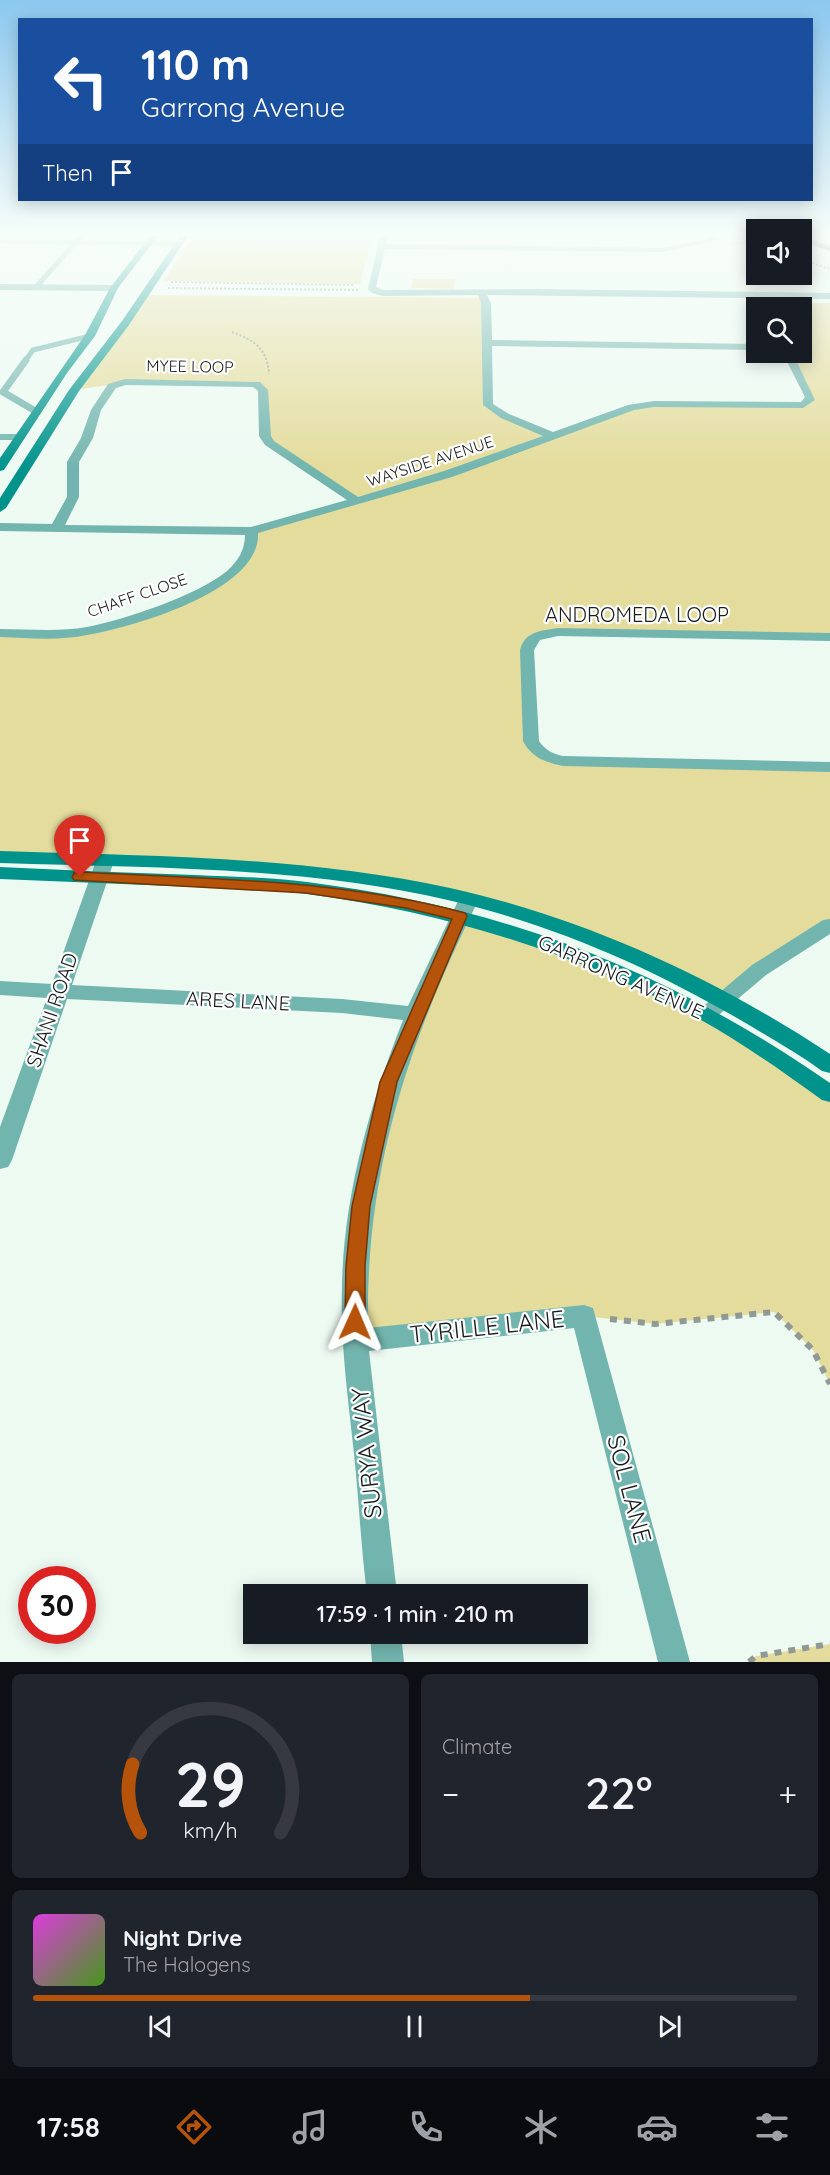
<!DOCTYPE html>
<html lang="en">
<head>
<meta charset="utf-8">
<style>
	:root { --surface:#171b24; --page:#20242c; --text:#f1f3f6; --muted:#9ea1a6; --line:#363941; --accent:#b45309 }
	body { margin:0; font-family:Quicksand,sans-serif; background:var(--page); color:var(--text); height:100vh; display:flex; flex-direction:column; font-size:22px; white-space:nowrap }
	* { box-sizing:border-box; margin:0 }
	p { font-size:20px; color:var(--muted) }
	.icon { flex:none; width:33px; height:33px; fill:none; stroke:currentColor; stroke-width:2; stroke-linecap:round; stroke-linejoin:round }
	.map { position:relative; height:1662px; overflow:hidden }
	.sheet { display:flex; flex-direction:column; gap:12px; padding:12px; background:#0d0f14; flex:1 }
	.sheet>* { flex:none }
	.guide { position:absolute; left:18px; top:18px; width:795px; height:183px; border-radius:0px; box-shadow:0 3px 15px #0003; background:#1a4fa0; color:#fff; overflow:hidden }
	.controls { position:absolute; left:746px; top:219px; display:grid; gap:12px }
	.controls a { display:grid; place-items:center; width:66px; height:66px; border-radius:0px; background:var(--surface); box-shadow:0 3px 15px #0003; font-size:30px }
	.speed { position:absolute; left:18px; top:1566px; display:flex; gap:12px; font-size:30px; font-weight:700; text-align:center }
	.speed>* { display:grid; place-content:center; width:78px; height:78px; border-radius:50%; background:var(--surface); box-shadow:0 3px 15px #0003; line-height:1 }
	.speed .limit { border:9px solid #d22; background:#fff; color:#111 }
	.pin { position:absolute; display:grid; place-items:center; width:51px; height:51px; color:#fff; margin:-62px -26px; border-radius:50% 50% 50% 0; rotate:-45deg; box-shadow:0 0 6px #0007 }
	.pin .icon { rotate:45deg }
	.me { position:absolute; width:66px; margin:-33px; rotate:1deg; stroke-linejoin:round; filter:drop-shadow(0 0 4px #0008) }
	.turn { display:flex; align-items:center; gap:21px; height:126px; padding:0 24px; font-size:27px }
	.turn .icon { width:78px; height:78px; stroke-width:2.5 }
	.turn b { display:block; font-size:42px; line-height:51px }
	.then { display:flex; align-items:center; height:57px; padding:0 24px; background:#0003; gap:12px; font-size:22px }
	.big { font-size:45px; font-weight:600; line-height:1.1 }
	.sheet .card { flex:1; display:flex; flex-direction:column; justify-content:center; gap:9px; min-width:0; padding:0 21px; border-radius:9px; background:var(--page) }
	.sheet .dial { align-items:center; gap:0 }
	.dial svg { height:156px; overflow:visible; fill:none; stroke:var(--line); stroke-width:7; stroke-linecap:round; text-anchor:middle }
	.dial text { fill:var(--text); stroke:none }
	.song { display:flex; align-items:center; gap:18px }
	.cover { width:72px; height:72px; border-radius:9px; background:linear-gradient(135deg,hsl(300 70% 55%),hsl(100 70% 35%)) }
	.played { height:6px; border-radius:3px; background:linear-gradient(90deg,var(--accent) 65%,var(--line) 65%) }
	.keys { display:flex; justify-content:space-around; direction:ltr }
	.heat { display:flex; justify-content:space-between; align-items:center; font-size:33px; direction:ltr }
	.sheet .tiles { flex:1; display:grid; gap:12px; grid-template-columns:1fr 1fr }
	.card:last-child { grid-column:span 2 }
	.trip { position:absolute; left:243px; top:1584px; width:345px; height:60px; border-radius:0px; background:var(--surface); box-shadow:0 3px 15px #0003; font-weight:600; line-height:60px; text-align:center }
	.tabs { display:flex; height:96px; justify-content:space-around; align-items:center; background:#090b0e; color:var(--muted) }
	.tabs .icon { width:42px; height:42px }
	.tabs .selected { color:var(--accent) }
	.tabs b { font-size:27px; color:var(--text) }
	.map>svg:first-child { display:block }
	.green { fill:#e4dc9c }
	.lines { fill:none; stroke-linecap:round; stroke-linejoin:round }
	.path-far1 { stroke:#909994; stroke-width:2; stroke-dasharray:2 2; stroke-linecap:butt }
	.path { stroke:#909994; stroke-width:6; stroke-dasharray:7 7; stroke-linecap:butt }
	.lane-far1 { stroke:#72b5ae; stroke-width:5 }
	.lane { stroke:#72b5ae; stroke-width:7 }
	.street { fill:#72b5ae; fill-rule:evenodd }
	.secondary { fill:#00938b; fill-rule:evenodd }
	.highway { fill:#1c5853; fill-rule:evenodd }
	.route { fill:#b45309; stroke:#753606; stroke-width:1.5 }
	.labels { text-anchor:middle; stroke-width:4.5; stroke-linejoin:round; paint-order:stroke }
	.far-street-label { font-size:16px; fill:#191d1b; stroke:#fff }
	.street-label { font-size:20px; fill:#191d1b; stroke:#fff }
	.near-street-label { font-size:24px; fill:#191d1b; stroke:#fff }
</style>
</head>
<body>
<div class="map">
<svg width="830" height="1662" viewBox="0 0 830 1662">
	<rect width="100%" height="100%" fill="#edfaf2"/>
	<g class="green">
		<path d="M193 236H373L360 284 164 281Z"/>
		<path d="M413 279H455L454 289 411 288Z"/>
		<path d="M144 295 485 298 488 405 554 436 632 407 808 403 787 353 801 352 802 306 800 303H830V637L558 632 529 643 531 741 544 758 830 767V925L724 1000 617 949 469 899 338 875 0 857V633L88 631 203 591 239 565 251 531 357 502 273 448 261 387 136 381 74 390Z"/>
		<path d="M460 916 604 964 830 1094V1384L813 1350 774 1312 655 1324 584 1316 355 1341 372 1147Z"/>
		<path d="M830 1644V1662H749L756 1656Z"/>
	</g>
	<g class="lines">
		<g class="path-far1">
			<path d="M733 236 756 243"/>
			<path d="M197 240 366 241"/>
			<path d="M732 244 749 241"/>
			<path d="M801 259 830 269"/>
			<path d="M171 282 355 285"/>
			<path d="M168 288 358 290"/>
			<path d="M232 332C255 341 267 348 269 374"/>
		</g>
		<g class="path">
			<path d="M610 1319 655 1324 774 1312 813 1350 830 1384"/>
			<path d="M749 1662 756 1656 830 1644"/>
		</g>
		<g class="lane-far1">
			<path d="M36 287 81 236"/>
			<path d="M25 361 33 350 90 336"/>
		</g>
		<path class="lane" d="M26 360 3 392 37 412"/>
		<g class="street">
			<path d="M380 236H388L386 244 662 248 709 239 706 236H715L720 240 662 252 385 249 376 287 383 290 534 289 830 293V299L487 295 491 303 492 340 756 344V350L492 346 493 404 509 414 553 432 628 405 654 401 801 402 805 397 782 352H792L815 400 803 408 654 407 634 410 452 477 258 533C261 591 132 627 87 635 59 641 29 638 0 637V629C29 629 58 632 87 627 124 620 198 595 227 571 238 561 245 550 245 535L0 531V523L52 524 67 497V462L81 438 91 410 108 384 125 379 260 382 268 390 271 436 274 441 358 497 444 471 543 436 501 418 483 405 481 303 478 295 383 296 372 293 368 289ZM126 385 253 387 258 391 259 436 265 445 347 500 251 527 65 525 79 497V462L93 438 101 410 116 388Z"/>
			<path d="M0 239 178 242 182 244 178 246 0 243Z"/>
			<path d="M0 284 114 285 118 288 114 291 0 290Z"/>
			<path d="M0 434H20L26 437 20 440H0Z"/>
			<path d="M558 628 830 633V641L558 636 540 640 534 650 539 741C545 750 553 754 563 756L830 762V772L563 766C545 762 532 758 523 741L520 650C525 631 541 631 558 628Z"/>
			<path d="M105 855 112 857 114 861 72 985 342 999 408 1006 459 899 462 895H476L479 899C409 1040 365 1169 368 1328L584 1305 593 1308 690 1662H658L574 1328 369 1351 397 1594H367C361 1548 359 1501 354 1454 348 1397 340 1342 342 1285 344 1194 370 1104 403 1020L342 1013 67 999 12 1160 8 1167 0 1169V1127L47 998 0 995V981L52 984 96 861 98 857Z"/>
			<path d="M830 919V934L766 975 714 1019 707 1021 700 1019 696 1014 700 1009 752 965 823 920Z"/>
			<path d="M370 1634H401L404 1662H372Z"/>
		</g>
		<g class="secondary">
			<path d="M150 236H158L118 288 95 336 67 373 4 470 0 471V458L85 335 110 288Z"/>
			<path d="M180 236H188L129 325 79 391 6 508 0 512V498L69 390 122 321Z"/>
			<path d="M0 851C150 856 303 856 450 888 585 918 715 978 830 1054V1073L822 1071C799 1054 774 1040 749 1025 656 970 558 926 452 901 305 866 150 868 0 863Z"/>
			<path d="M0 867C65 870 130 873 195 875 232 877 270 877 307 882 504 907 667 970 830 1083V1102L822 1100C783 1072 744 1044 701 1020 578 954 446 912 307 894 270 889 232 889 194 887 130 884 65 882 0 879Z"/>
		</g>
		<path class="highway" d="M801 236 830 246V251L801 241Z"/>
	</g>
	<linearGradient id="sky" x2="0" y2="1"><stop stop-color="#8bc8ef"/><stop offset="0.5" stop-color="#f7fdf9"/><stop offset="1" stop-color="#f7fdf9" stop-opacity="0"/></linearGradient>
	<rect width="830" height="469" fill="url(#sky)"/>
	<path class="route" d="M80 872C209 879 339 879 465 913L467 916 397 1082 370 1206 365 1266V1322L362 1329 355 1331 348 1329 345 1322 346 1266 352 1206 380 1082 452 919 406 908 306 893 74 880 72 877 74 873Z"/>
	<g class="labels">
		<g class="far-street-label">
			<text transform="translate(190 366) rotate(1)" y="6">MYEE LOOP</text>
			<text transform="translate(430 461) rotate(-18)" y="6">WAYSIDE AVENUE</text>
			<text transform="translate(137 595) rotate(-19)" y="6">CHAFF CLOSE</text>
		</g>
		<g class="street-label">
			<text x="637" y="622">ANDROMEDA LOOP</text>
			<text transform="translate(621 977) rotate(24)" y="7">GARRONG AVENUE</text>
			<text transform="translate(238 1001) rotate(3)" y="7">ARES LANE</text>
			<text transform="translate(52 1010) rotate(-71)" y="7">SHANI ROAD</text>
		</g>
		<g class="near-street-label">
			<text transform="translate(487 1327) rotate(-6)" y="8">TYRILLE LANE</text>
			<text transform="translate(367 1453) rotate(-96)" y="8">SURYA WAY</text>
			<text transform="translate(629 1489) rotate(75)" y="8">SOL LANE</text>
		</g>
	</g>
</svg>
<div class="controls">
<a><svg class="icon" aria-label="sound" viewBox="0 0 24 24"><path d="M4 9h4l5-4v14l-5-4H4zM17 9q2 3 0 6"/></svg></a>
<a><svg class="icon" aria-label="search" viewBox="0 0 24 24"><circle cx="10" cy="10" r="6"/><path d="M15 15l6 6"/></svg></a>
</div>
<div class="speed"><div class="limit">30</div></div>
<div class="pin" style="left:80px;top:877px;background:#d93025"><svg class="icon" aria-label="arrive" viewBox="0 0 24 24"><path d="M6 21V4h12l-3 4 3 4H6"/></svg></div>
<svg class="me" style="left:355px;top:1322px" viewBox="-20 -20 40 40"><path d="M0-17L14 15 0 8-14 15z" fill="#b45309" stroke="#fff" stroke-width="4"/></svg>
<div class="trip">17:59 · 1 min · 210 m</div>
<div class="guide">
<div class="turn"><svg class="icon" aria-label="left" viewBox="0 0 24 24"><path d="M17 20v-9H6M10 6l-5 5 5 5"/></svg><div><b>110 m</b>Garrong Avenue</div></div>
<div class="then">Then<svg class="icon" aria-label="arrive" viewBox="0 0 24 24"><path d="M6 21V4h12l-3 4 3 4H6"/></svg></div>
</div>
</div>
<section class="sheet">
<div class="tiles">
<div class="card dial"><svg viewBox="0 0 100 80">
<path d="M14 69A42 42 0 1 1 86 69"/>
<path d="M14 69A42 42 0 0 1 10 34" stroke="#b45309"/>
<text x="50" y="56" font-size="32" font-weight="700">29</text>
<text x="50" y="72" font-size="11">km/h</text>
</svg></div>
<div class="card"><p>Climate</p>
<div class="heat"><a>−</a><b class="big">22°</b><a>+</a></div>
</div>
<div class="card">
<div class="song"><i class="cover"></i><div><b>Night Drive</b><p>The Halogens</p></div></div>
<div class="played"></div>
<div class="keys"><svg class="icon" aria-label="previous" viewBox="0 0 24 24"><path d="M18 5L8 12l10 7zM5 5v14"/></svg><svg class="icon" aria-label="pause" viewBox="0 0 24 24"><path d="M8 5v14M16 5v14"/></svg><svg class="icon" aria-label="next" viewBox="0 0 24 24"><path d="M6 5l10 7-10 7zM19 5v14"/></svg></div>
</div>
</div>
</section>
<nav class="tabs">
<b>17:58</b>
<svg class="icon selected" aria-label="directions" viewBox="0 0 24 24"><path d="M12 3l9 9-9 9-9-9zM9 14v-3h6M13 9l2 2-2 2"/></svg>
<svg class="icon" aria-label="music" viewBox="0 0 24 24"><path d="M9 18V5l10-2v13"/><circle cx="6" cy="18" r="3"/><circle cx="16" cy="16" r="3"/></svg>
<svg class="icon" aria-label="phone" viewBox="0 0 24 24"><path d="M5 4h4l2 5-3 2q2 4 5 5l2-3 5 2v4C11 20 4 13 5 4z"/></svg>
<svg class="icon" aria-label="climate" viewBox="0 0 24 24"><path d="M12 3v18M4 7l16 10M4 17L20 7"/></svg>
<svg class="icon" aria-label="car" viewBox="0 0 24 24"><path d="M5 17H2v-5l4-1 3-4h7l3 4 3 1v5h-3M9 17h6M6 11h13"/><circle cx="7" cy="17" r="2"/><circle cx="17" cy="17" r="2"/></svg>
<svg class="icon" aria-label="filters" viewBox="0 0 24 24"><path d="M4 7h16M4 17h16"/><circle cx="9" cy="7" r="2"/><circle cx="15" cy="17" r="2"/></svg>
</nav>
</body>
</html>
